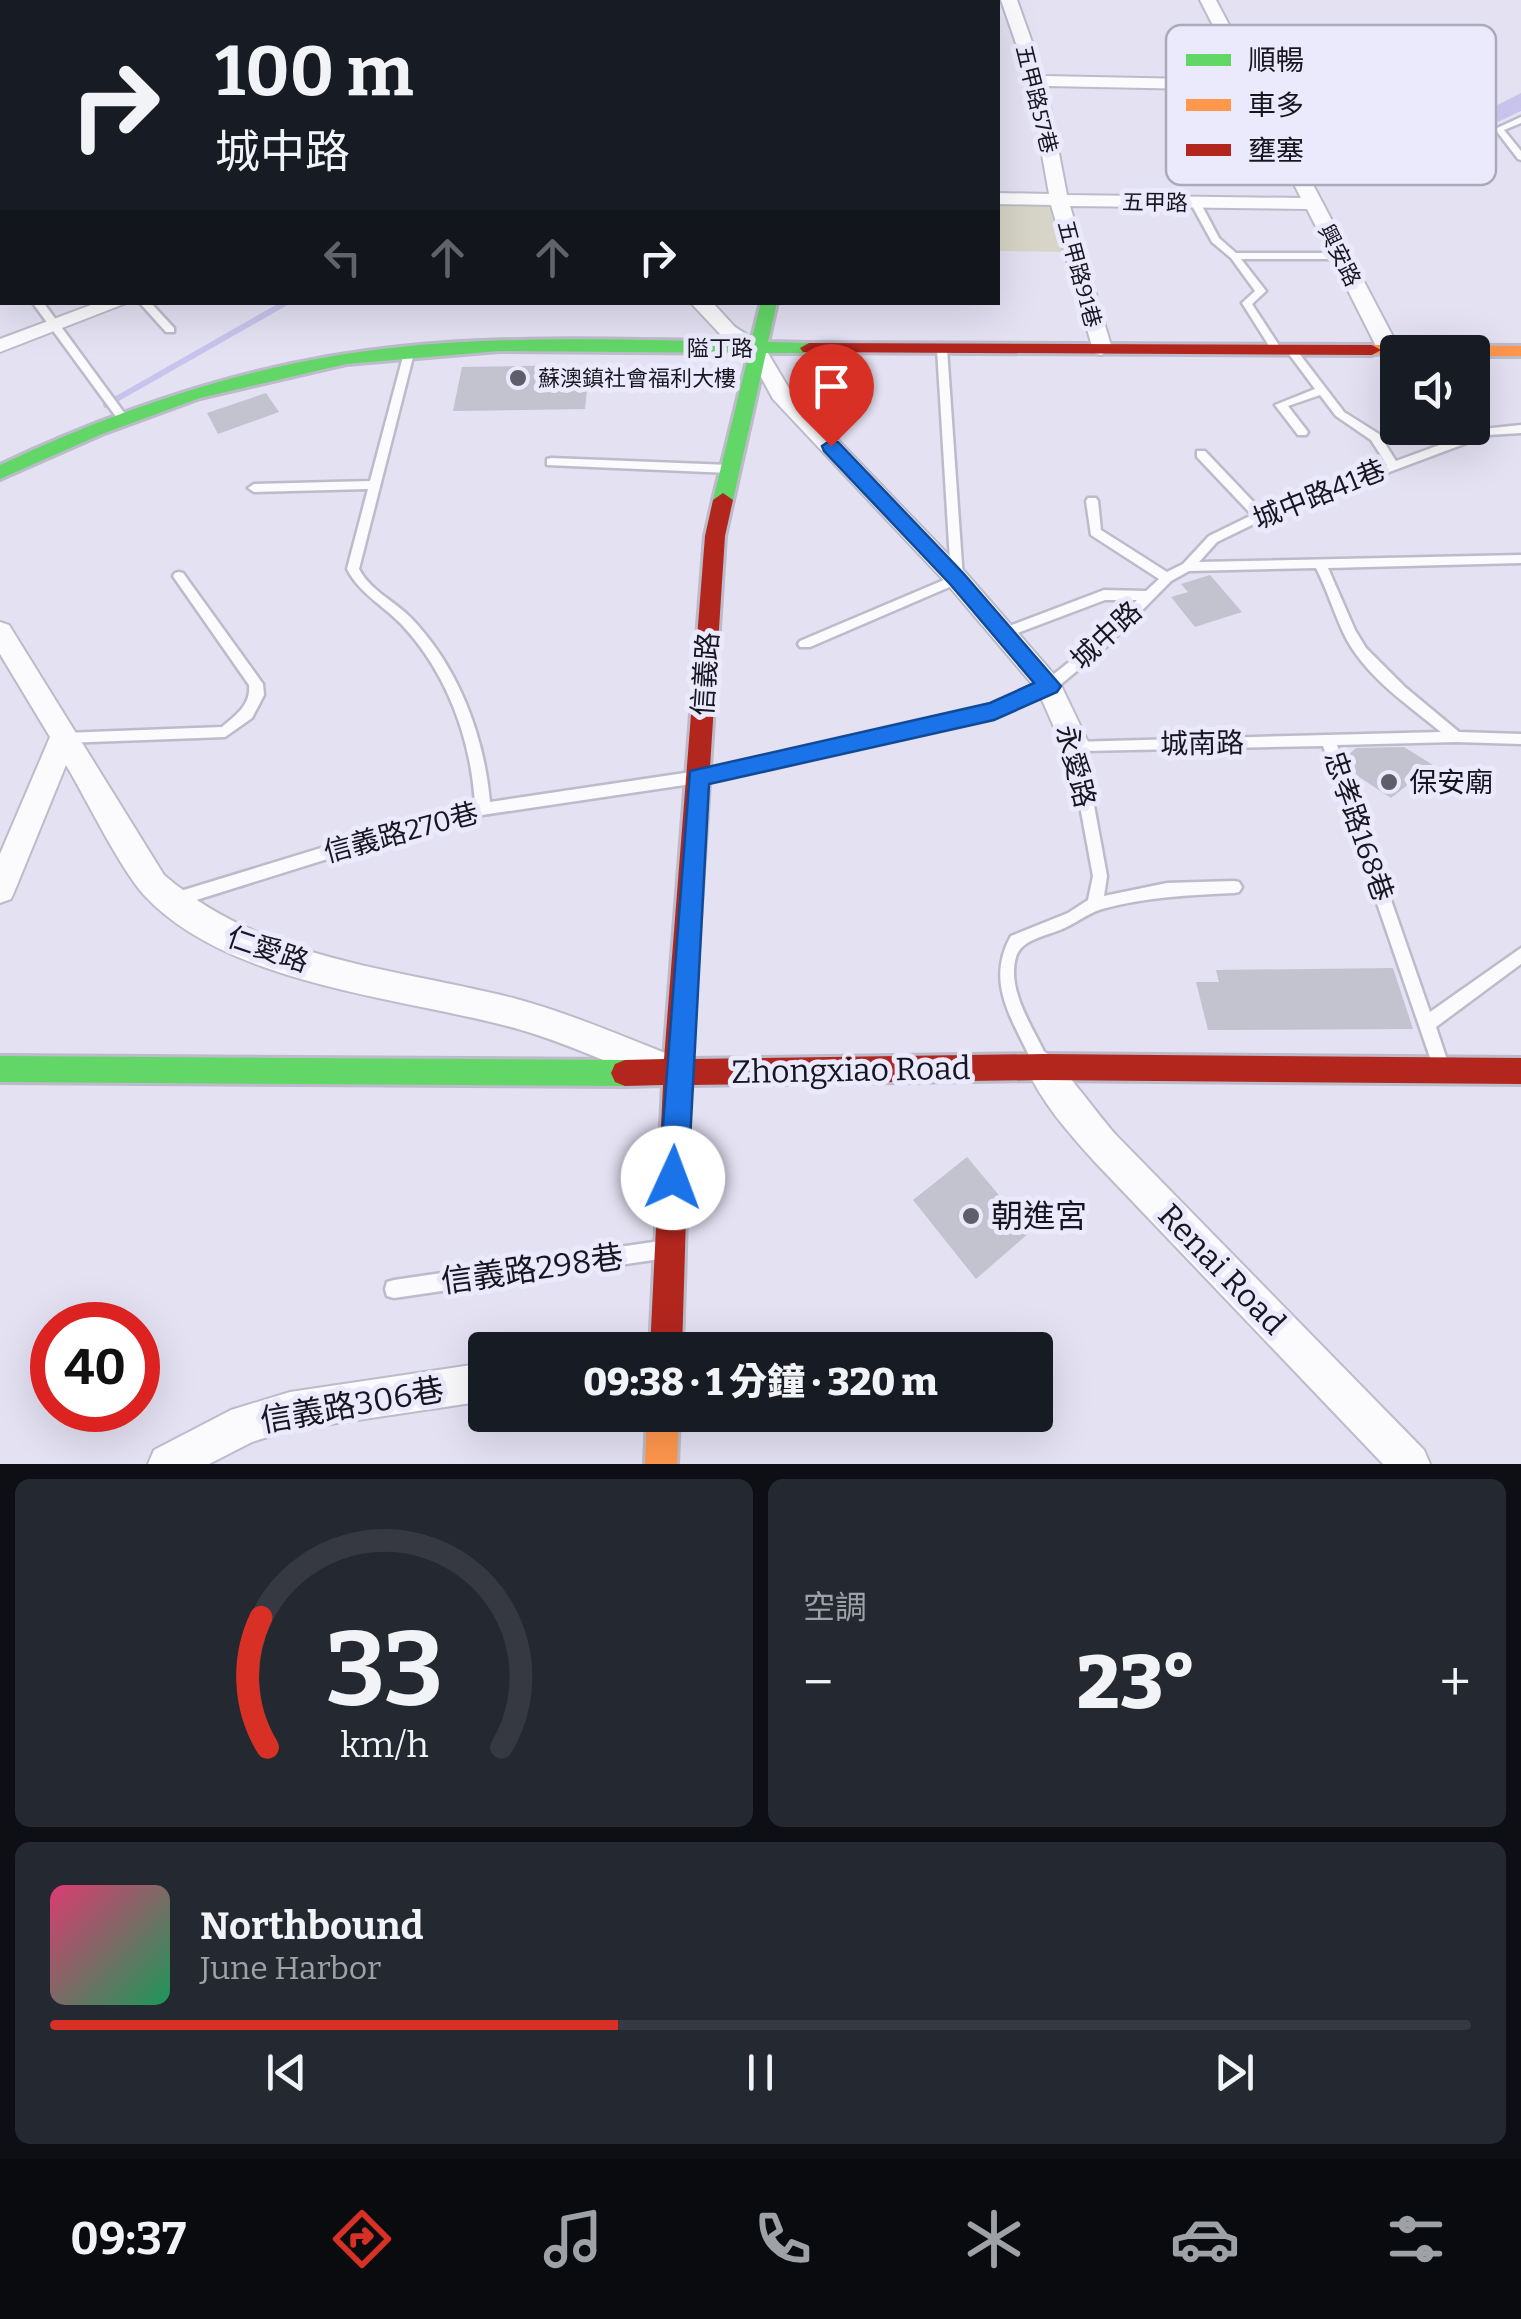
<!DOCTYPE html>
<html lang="zh-TW">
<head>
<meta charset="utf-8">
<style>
	:root { --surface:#171b24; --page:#242831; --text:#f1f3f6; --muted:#9ea1a6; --line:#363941; --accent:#d93025 }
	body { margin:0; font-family:Bitter,"Noto Sans TC",serif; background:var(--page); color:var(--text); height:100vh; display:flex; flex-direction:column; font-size:38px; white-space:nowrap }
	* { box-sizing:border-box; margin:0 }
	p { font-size:32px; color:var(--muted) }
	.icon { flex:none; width:55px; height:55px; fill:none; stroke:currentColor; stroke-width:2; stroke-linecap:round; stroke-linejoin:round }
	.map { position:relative; height:1464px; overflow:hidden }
	.sheet { display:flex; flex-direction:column; gap:15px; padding:15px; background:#0d0f14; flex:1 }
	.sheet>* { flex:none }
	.guide { position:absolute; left:0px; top:0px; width:1000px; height:305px; box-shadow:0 10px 40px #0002; background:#171b24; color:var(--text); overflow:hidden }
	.tools { position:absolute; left:1380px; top:335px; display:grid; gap:20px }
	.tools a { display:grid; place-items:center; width:110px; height:110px; border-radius:10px; background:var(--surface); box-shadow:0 10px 40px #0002; font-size:50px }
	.speed { position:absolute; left:30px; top:1302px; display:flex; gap:20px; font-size:50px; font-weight:700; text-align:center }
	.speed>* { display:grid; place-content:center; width:130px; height:130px; border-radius:50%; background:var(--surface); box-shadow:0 10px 40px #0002; line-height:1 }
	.speed .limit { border:15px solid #d22; background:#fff; color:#111 }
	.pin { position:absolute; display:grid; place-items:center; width:85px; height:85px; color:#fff; margin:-102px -42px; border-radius:50% 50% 50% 0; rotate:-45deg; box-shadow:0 0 10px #0007 }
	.pin .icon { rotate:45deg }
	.me { position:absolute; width:110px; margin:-55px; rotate:2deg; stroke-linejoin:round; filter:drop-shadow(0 0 8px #0008) }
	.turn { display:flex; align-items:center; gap:35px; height:210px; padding:0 50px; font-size:45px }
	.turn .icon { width:130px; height:130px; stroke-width:2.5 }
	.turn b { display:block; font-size:70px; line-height:85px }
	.lanes { display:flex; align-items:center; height:95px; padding:0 50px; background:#0003; justify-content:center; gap:50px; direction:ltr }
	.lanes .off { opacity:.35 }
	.big { font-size:75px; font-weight:800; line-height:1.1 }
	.sheet .tile { flex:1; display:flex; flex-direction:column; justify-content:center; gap:15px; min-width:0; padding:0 35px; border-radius:15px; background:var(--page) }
	.sheet .dial { align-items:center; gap:0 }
	.dial svg { height:260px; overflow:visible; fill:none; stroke:var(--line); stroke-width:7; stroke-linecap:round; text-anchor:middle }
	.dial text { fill:var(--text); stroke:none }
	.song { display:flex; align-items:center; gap:30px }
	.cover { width:120px; height:120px; border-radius:15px; background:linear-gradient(135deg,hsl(340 70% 55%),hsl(150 70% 35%)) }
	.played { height:10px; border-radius:5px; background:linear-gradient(90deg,var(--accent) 40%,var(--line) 40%) }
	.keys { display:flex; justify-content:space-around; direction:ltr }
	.heat { display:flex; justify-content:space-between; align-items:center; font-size:55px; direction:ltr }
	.sheet .tiles { flex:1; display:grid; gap:15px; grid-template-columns:1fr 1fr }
	.tile:last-child { grid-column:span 2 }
	.trip { position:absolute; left:468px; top:1332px; width:585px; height:100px; border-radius:10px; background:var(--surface); box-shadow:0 10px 40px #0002; font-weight:800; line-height:100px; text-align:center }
	.menu { display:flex; height:160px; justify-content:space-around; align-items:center; background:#090b0e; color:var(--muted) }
	.menu .icon { width:70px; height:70px }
	.menu .selected { color:var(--accent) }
	.menu b { font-size:45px; color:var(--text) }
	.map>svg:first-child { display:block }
	.green { fill:#d6d5c7 }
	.water { fill:#c8c3ed }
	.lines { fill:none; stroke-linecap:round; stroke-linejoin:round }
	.stream { stroke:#c8c3ed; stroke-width:6 }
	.building { fill:#c3c2cf }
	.lane-casing { stroke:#bcbbc9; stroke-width:5 }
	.street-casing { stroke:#bcbbc9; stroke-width:4 }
	.fast-casing { stroke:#bcbbc9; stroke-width:6 }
	.slow-casing { stroke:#bcbbc9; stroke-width:6 }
	.jam-casing { stroke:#bcbbc9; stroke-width:6 }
	.lane { fill:#fbfafd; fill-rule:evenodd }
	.street { fill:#fbfafd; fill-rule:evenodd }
	.fast { fill:#63d668; fill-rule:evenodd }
	.slow { fill:#ff974d; fill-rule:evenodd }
	.jam { fill:#b3261e; fill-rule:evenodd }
	.route { fill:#1a73e8; stroke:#114b97; stroke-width:2.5 }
	.poi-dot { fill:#5f5d6a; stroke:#ebe9fc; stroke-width:4 }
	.labels { text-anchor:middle; stroke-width:10; stroke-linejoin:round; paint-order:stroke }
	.far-street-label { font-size:22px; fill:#181621; stroke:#ebe9fc }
	.far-poi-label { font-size:22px; fill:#181621; stroke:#ebe9fc; text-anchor:start }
	.street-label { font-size:28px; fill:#181621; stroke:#ebe9fc }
	.poi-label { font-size:28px; fill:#181621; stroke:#ebe9fc; text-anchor:start }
	.near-street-label { font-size:32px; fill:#181621; stroke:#ebe9fc }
	.near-poi-label { font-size:32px; fill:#181621; stroke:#ebe9fc; text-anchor:start }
	.key { fill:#ebe9fc; stroke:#acaaba; stroke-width:2.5 }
	.key-label { font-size:28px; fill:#181621 }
</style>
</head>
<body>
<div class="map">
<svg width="1521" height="1464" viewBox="0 0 1521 1464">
	<rect width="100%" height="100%" fill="#e3e1f2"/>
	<path class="green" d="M998 199 1059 200 1075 252 998 251Z"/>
	<path class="water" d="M1521 93V111L1428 155 1415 147Z"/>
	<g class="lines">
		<path class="stream" d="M106 405 287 302"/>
	</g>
	<g class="building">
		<path d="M578 365 576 390H587L585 409 453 411 462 367Z"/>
		<path d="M266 393 279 412 218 434 207 413Z"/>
		<path d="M1210 575 1242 612 1195 627 1171 597 1188 592 1181 584Z"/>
		<path d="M1404 747 1433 765 1391 798 1350 771 1345 758 1356 748Z"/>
		<path d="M1393 968 1413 1029 1208 1030 1196 982H1219L1216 970Z"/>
		<path d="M967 1157 1030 1232 976 1279 913 1200Z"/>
	</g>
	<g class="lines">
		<defs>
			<g id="lane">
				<path d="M639 0H656L651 2H637Z"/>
				<path d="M1225 31 1320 32 1324 34 1320 36 1222 35 1221 33Z"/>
				<path d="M1521 117V123L1504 130 1521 151V160L1518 159 1495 129Z"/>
				<path d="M1195 199 1200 202 1219 238 1236 253H1340L1345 256 1340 259H1241L1266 291 1252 304 1282 350 1281 352H1273L1242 303 1255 291 1231 258 1212 242 1190 202Z"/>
				<path d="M0 243 2 244V253L0 252Z"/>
				<path d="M32 302H43L125 414V418H117Z"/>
				<path d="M139 302H150L174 328V332H166Z"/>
				<path d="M410 346 415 349 359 569C371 591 393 600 410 617 458 666 484 735 490 802L698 771 991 706 1044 682 1098 639 1137 600H1105L1004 638 999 636 998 633 999 630 1104 590 1146 591 1159 579 1091 535 1086 501 1088 498H1096L1098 501 1101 530 1167 572 1183 564 1209 536 1252 515 1197 457V451H1205L1262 511 1387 465 1371 440 1336 416 1320 395 1288 406 1308 432 1306 435H1298L1275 405 1315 389 1286 350 1287 348H1295L1344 412 1379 434 1396 461 1483 429 1521 425V433L1488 435 1264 519 1217 542 1199 562 1521 555V563L1328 568 1355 630 1366 648 1405 687 1459 732 1521 734V744L1456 742 1337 745 1430 1012 1521 948V964L1436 1027 1449 1066 1447 1072 1441 1074 1435 1072 1323 746 1084 751 1107 876 1104 896 1167 883 1234 881 1239 882 1242 887 1239 892 1234 893C1190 895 1145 897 1102 909 1088 913 1075 924 1060 930 1045 936 1021 940 1016 957 1006 992 1035 1030 1048 1060L1046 1066 1040 1068 1034 1066C1014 1021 984 984 1011 936L1068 913 1088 900 1093 876 1069 746 1071 742 1441 732C1408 705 1368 678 1347 640 1335 617 1328 591 1316 568L1189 571 1171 581 1108 645 1054 690 999 715 698 783 455 819 174 907 169 905 166 900 169 895 174 893 455 807 475 804C471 739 447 673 402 625 383 605 360 594 347 569L368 489 254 492 248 488 254 484 370 481 405 349Z"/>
				<path d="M942 346 947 349 963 579 961 582 810 647H800L798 644 800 641 951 577 937 349Z"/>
				<path d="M551 458 730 465 736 469 730 473 547 465V459Z"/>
				<path d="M179 572 183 573 263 684 264 695 252 718 225 737 64 743 59 742 57 738 59 734 64 733 222 727C236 715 251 705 249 685L175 579 173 576 175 573Z"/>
				<path d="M660 1241 666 1244 669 1250 666 1256 660 1259 394 1298 387 1296 385 1289 387 1282 394 1280Z"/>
			</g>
			<g id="street">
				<path d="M179 0H196L198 2H181Z"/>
				<path d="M434 0H450L452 2H436Z"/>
				<path d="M1001 0H1017L1044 76 1241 80 1200 0H1216L1400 350 1396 355H1382L1378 350 1307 209 1070 206 1112 349 1101 355 1094 353 1051 205 998 204V193L1049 194 1029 81ZM1046 86 1246 90 1301 198 1067 195Z"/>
				<rect x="0" y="31" width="2" height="10"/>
				<path d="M99 302H129L0 352V339Z"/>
				<path d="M690 302H712L735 327 763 345 790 390 966 573 1058 679 1090 746 1086 754 1076 757 1066 754 1038 691 948 585 773 399 748 353 721 335Z"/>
				<path d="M0 622 9 625 164 875C264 961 390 967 513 998 565 1012 615 1033 665 1053L670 1064 665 1075 653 1080C608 1063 564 1042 518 1029 404 997 228 986 144 895 119 867 87 800 66 765L15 890 11 899 0 903V854L50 737 0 654Z"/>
				<path d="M1043 1051C1057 1057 1101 1119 1117 1136L1424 1450 1430 1464H1383L1093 1160C1067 1131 1042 1103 1026 1067L1031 1056Z"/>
				<path d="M485 1363V1401L290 1430 252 1442 209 1464H148L154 1450 231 1410 290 1392Z"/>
			</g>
			<g id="fast">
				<rect x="824" y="0" width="12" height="2"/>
				<path d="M761 302H777L768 342 809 343 818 348 809 353H766L733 500 723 507 713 500 749 353 499 351 346 364 200 398 102 434 0 479V465C127 405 260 361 400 347 517 335 634 340 751 342Z"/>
				<path d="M0 1056 625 1060 635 1064 639 1073 635 1082 625 1086 0 1082Z"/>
			</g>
			<g id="slow">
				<path d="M2 212V222L0 223V213Z"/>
				<path d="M1372 345 1521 346V356H1472V352L1366 354V346Z"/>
				<path d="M647 1415H679L677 1464H645Z"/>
			</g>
			<g id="jam">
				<path d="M809 343 1372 345 1381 350 1372 355 803 352 800 348Z"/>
				<path d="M723 493 733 500 725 536 691 1059 1043 1054 1521 1058V1084L1043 1080 690 1085 682 1350H650L663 1085 625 1086 615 1082 611 1073 615 1064 625 1060 664 1059 705 536 713 500Z"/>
			</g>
		</defs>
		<use href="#lane" class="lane-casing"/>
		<use href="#street" class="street-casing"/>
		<use href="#fast" class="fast-casing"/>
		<use href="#slow" class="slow-casing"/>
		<use href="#jam" class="jam-casing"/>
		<use href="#lane" class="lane"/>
		<use href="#street" class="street"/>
		<use href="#fast" class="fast"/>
		<use href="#slow" class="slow"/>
		<use href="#jam" class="jam"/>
	</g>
	<path class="route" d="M831 440 838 442 964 574 1061 686 1057 692 994 720 709 784 688 1178 683 1189 673 1193 663 1189 659 1178 690 771 990 703 1034 683 950 584 824 451 822 446Z"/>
	<g class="poi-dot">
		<circle cx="518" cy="378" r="10"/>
		<circle cx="1389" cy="782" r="10"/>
		<circle cx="971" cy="1216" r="10"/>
	</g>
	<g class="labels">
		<g class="far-street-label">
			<text transform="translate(1037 99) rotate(76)" y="8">五甲路57巷</text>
			<text transform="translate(1155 202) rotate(1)" y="8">五甲路</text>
			<text transform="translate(1340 255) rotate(63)" y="8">興安路</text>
			<text transform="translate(1080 274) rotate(75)" y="8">五甲路91巷</text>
			<text x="720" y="356">隘丁路</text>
		</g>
		<g class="far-poi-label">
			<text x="538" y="386">蘇澳鎮社會福利大樓</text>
		</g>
		<g class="street-label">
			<text transform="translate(1319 494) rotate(-22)" y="10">城中路41巷</text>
			<text transform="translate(1106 635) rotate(-43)" y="10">城中路</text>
			<text transform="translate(705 674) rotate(-86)" y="10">信義路</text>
			<text transform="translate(1202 743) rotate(-1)" y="10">城南路</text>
			<text transform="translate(1076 766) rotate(76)" y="10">永愛路</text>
			<text transform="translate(1359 826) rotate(71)" y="10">忠孝路168巷</text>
			<text transform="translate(401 832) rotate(-15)" y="10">信義路270巷</text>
			<text transform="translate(268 949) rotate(19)" y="10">仁愛路</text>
		</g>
		<g class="poi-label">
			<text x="1409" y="792">保安廟</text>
		</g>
		<g class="near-street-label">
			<text transform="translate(851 1070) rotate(-1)" y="11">Zhongxiao Road</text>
			<text transform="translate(532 1269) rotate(-8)" y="11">信義路298巷</text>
			<text transform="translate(1222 1269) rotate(46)" y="11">Renai Road</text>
			<text transform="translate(352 1405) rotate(-10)" y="11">信義路306巷</text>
		</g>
		<g class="near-poi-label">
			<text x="991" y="1227">朝進宮</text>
		</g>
	</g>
	<rect x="1166" y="25" width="330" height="160" rx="15" class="key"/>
	<rect x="1186" y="54" width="45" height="12" fill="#63d668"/>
	<rect x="1186" y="99" width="45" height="12" fill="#ff974d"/>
	<rect x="1186" y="144" width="45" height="12" fill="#b3261e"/>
	<g class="key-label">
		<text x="1248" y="70">順暢</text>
		<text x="1248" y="115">車多</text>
		<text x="1248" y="160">壅塞</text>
	</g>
</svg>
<div class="tools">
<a><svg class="icon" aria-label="sound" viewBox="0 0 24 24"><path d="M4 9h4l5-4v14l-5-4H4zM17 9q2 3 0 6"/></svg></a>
</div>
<div class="speed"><div class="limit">40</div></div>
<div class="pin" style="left:831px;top:446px;background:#d93025"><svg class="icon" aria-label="arrive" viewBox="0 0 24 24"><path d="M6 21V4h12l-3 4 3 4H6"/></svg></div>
<svg class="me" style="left:673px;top:1178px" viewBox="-20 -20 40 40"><circle r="19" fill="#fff"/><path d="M0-13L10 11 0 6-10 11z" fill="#1a73e8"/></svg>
<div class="trip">09:38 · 1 分鐘 · 320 m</div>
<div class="guide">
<div class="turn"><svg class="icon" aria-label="right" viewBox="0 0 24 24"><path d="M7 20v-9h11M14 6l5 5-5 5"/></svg><div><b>100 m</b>城中路</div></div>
<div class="lanes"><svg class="icon off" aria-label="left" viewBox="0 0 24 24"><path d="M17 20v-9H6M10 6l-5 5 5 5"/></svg><svg class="icon off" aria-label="ahead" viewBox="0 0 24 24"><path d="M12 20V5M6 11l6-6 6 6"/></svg><svg class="icon off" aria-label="ahead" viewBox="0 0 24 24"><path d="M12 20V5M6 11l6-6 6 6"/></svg><svg class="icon" aria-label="right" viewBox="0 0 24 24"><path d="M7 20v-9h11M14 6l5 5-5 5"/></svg></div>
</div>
</div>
<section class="sheet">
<div class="tiles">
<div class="tile dial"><svg viewBox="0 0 100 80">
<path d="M14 69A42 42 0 1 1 86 69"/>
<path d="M14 69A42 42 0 0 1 12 29" stroke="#d93025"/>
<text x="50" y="56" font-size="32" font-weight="700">33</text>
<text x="50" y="72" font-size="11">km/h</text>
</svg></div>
<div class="tile"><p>空調</p>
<div class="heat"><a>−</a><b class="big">23°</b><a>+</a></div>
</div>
<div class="tile">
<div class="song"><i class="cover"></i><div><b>Northbound</b><p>June Harbor</p></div></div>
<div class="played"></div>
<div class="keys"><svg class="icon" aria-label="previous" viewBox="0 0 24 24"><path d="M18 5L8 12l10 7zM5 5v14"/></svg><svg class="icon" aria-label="pause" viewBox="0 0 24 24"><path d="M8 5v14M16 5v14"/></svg><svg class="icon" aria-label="next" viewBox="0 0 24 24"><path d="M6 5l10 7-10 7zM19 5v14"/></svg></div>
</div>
</div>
</section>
<nav class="menu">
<b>09:37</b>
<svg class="icon selected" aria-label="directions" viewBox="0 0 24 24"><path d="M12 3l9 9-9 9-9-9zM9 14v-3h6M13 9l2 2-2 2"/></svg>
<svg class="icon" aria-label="music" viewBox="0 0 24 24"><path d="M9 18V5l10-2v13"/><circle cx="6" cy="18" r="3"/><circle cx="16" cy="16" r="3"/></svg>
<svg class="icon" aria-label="phone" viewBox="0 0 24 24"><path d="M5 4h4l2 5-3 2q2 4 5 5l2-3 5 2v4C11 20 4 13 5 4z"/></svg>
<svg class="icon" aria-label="climate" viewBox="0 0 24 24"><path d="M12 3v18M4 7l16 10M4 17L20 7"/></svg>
<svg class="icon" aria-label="car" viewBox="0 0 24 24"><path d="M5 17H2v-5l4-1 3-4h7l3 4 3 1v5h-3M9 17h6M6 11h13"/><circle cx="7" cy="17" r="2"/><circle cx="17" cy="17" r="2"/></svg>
<svg class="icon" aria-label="filters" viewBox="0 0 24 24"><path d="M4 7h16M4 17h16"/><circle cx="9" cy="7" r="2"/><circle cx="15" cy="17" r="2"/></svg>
</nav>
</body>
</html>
